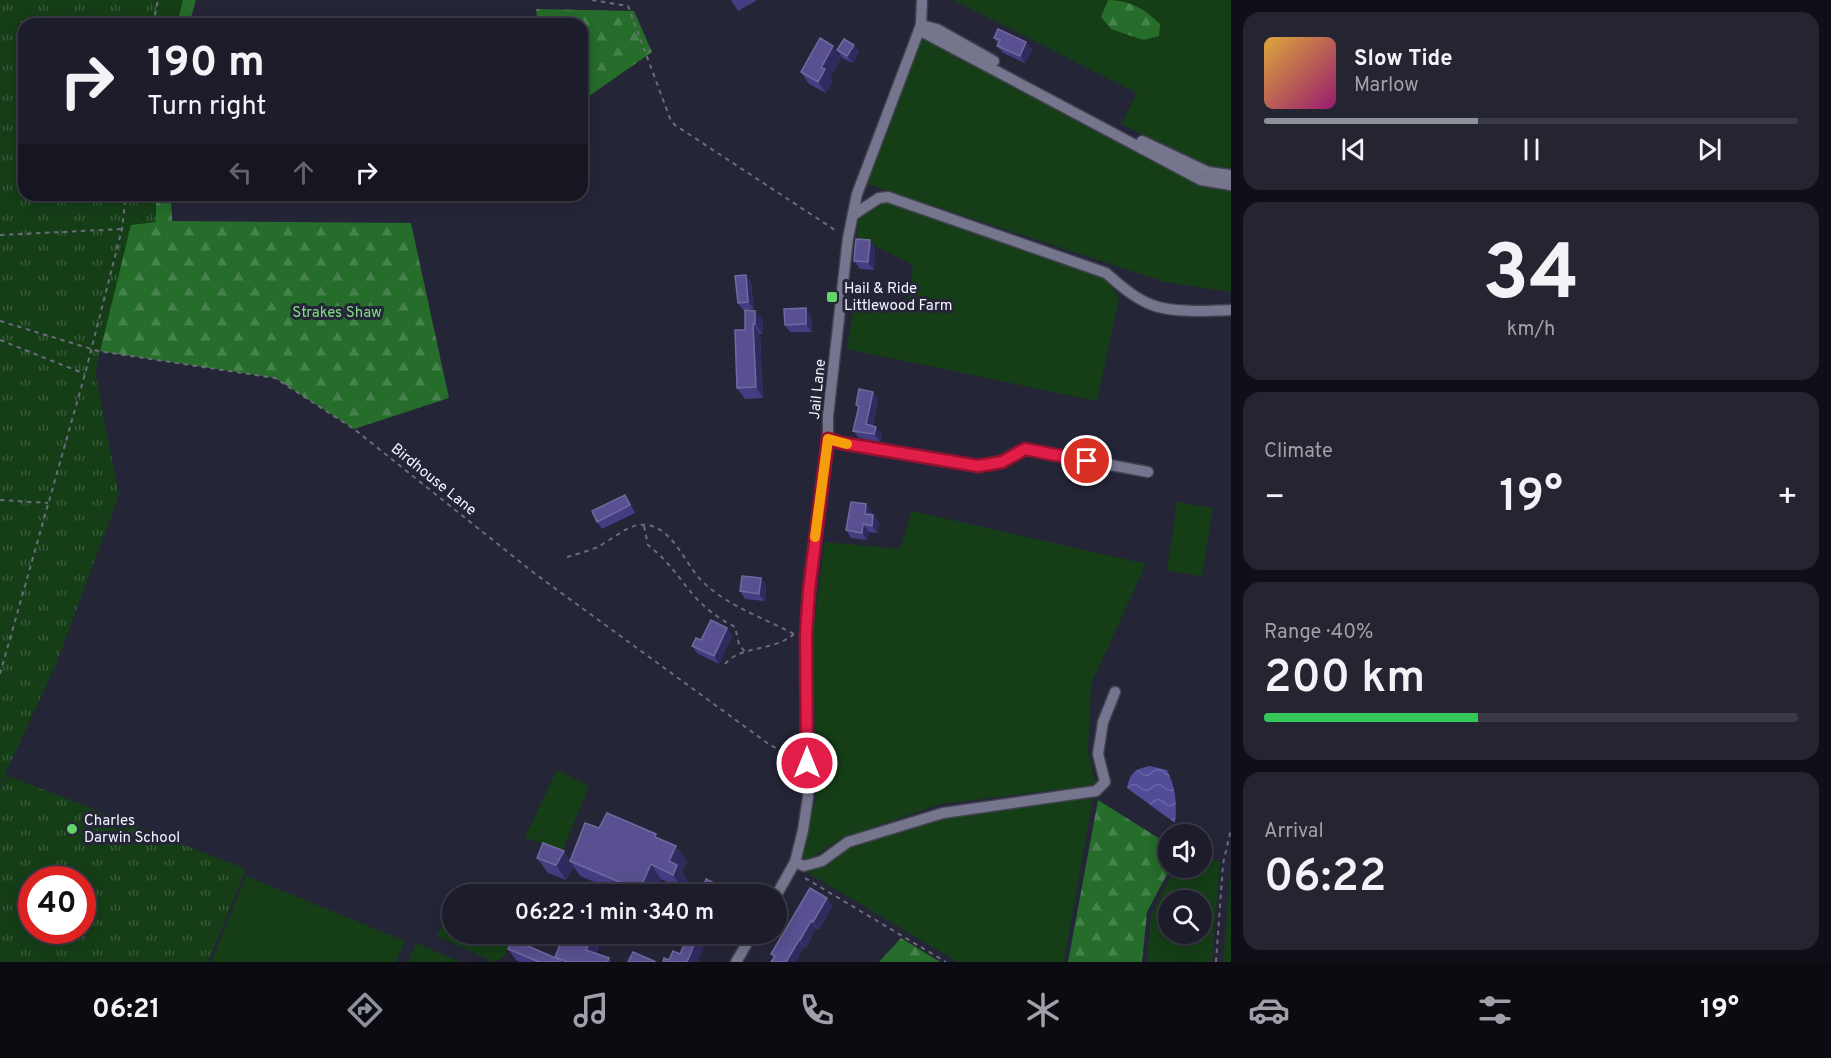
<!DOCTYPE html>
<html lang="en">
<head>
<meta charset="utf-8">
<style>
	:root { --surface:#1c1c2a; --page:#252532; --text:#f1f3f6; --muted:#a0a1a8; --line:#3a3a47; --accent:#8c9099 }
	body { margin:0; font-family:Overpass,sans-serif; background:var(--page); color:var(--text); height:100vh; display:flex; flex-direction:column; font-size:22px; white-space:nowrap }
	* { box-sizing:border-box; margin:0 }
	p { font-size:20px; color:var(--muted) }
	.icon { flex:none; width:33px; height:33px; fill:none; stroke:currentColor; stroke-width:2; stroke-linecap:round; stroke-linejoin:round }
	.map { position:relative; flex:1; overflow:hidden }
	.drawer { display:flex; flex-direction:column; gap:12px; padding:12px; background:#0f0f17; width:600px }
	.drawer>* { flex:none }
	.banner { position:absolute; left:18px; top:18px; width:570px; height:183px; border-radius:18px; box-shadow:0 3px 15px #0003,0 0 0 2px var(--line); background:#1c1c2a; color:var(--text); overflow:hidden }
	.buttons { position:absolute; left:1158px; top:824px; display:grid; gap:12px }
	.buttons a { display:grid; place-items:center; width:54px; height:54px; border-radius:50%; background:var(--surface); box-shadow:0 3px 15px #0003,0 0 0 2px var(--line); font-size:30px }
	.speed { position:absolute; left:18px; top:866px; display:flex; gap:12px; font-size:30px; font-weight:700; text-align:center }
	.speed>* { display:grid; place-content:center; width:78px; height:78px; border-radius:50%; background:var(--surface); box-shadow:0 3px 15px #0003,0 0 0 2px var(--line); line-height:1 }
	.speed .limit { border:9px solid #d22; background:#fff; color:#111 }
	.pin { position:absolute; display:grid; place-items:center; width:51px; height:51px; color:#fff; margin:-26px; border:3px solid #fff; border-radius:50%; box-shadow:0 2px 6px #0007 }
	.me { position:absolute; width:66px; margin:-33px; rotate:0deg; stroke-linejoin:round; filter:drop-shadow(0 0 4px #0008) }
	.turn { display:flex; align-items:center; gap:21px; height:126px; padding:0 30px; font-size:27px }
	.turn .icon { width:78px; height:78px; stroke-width:2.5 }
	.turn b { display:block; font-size:42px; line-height:51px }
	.lanes { display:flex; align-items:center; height:57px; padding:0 30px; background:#0003; justify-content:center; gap:30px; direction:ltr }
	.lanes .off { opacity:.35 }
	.big { font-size:45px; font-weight:600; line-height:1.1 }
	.drawer .card { flex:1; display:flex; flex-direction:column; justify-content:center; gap:9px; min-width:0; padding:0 21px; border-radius:18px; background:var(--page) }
	.drawer .dial { align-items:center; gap:0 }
	.dial b { font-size:78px; line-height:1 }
	.song { display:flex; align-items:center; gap:18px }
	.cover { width:72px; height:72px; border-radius:9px; background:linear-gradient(135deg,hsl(40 70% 55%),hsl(320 70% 35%)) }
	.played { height:6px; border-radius:3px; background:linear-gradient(90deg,var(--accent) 40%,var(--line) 40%) }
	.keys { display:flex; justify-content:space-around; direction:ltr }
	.heat { display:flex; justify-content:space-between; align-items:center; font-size:33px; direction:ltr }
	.charge { height:9px; border-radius:4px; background:linear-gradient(90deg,#34c759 40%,var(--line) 0) }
	.trip { position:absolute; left:442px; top:884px; width:345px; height:60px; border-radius:30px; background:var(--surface); box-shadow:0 3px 15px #0003,0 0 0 2px var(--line); font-weight:600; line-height:60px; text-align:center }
	.tabs { display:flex; height:96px; justify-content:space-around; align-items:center; background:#0b0b11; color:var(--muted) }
	.tabs .icon { width:42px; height:42px }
	.tabs .active { color:var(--accent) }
	.tabs b { font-size:27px; color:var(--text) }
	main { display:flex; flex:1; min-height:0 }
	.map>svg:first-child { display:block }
	.grass { fill:#153e17; fill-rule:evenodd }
	.forest { fill:url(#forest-firs) }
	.park { fill:url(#park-tufts); fill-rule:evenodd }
	.water { fill:url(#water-waves) }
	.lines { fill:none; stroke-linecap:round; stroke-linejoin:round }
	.minor-casing { stroke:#414150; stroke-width:13 }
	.path { stroke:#6b6b7b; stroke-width:2; stroke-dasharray:4.5 4.5; stroke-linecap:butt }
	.minor { stroke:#75758d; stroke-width:10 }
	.wall { fill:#453d82 }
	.shaded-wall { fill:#302b5f }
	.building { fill:#585090; stroke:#706aa1; stroke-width:1.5 }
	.route-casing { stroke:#92132f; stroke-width:15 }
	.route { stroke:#e11d48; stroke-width:10 }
	.slow { stroke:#f59e0b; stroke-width:10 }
	.poi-dot { fill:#63d468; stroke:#252538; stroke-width:2 }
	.labels { text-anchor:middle; stroke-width:6; stroke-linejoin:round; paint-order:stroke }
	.poi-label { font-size:15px; fill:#f3f4ff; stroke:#252538; text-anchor:start }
	.park-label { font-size:15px; fill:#81dc83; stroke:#252538 }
	.street-label { font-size:15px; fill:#f3f4ff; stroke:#252538 }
</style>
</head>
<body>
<main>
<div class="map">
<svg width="1231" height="962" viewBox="0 0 1231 962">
	<defs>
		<pattern id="forest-firs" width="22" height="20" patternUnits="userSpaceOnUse" patternTransform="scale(1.5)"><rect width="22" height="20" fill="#266c2b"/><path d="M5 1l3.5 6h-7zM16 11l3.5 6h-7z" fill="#46824b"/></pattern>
		<pattern id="park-tufts" width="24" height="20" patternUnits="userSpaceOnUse" patternTransform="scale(1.5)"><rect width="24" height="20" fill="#153e17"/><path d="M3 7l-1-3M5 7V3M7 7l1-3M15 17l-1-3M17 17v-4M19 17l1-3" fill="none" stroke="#385a3a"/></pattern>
		<pattern id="water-waves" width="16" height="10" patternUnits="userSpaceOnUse" patternTransform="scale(1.5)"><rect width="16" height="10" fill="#514c98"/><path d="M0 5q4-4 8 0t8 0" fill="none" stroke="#6a66a7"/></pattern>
	</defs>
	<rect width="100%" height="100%" fill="#252538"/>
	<g class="grass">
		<path d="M953 0H1231V171L1212 167 1121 124 1137 93Z"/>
		<path d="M921 36 1200 186 1231 190V292L1165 282 865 183Z"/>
		<path d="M881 201H888L1108 280 1119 299 1097 401 847 349 854 302 907 305 913 265 857 237 858 217Z"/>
		<path d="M1177 502 1213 508 1202 576 1167 571Z"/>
		<path d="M912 511 1146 564 1091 684 1088 751 1096 785 940 804 842 838 806 861 802 857 816 796 813 631 825 542 900 549Z"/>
		<path d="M557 770 589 786 562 852 525 837Z"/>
		<path d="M1093 798 1064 962H958L805 871 822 866 849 848 944 816Z"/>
		<path d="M1202 854 1220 862 1212 962H1147L1151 915 1176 867H1202ZM1168 900H1202V933H1168Z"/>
		<path d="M1231 873V962H1223Z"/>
		<path d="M246 876 405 941 396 962H211Z"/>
		<path d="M452 903 453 933H513L505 956 494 962 437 936Z"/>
		<path d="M416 943 460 962H408Z"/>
	</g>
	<g class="forest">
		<path d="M0 0H196L189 24H24V195H171L172 221 411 223 449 398 354 429 275 378 98 351 0 237Z"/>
		<path d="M1108 0C1130 0 1145 9 1160 24L1159 36 1143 40 1111 29 1101 17Z"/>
		<path d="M536 9 634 11 652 52 582 101V24H538Z"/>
		<path d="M1098 800 1168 844V867H1171L1147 912 1142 962H1068Z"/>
		<path d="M901 938 940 962H879Z"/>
	</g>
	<g class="park">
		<path d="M0 0H183L177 24H24V195H156V222L131 225 95 372 119 495 55 667 0 785Z"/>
		<path d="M6 775 246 869 208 962H0V788ZM32 879H82V930H32Z"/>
	</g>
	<path class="water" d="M1150 766 1167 770C1176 788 1177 803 1175 823L1127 788C1130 772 1135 769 1150 766Z"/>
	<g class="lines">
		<defs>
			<g id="minor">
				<path d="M921 25 937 29 994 61"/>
				<path d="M919 30 1201 180 1231 185"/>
				<path d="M1142 141 1208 172 1231 175"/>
				<path d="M853 215 879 198 888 197 1106 273C1120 285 1134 298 1152 305 1173 313 1208 311 1231 310"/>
				<path d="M828 439 841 443 978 466 1001 462 1025 449 1148 472"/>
				<path d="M795 862 804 866 822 861 848 842 943 813 1096 791 1105 782 1098 754 1103 722 1115 692"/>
				<path d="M777 894 795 862 803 830 808 797 806 635 815 535 828 439V416L848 238 857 194 921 25 922 0"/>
				<path d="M736 962 753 933"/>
			</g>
		</defs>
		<use href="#minor" class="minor-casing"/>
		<g class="path">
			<path d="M592 0 628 6 671 121 675 125 838 232"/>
			<path d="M153 24 158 0"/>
			<path d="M0 235 122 229"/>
			<path d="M0 321 98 351 275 378 354 429 534 573 770 745 796 758"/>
			<path d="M0 340 85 374"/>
			<path d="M0 500 48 503"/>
			<path d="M644 526 648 545C671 563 678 578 696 598 707 610 721 620 735 627L739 644 745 652"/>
			<path d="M567 557C577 554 588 551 598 547 609 541 626 527 638 525 670 521 682 559 700 579 726 606 762 617 794 634"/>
			<path d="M725 664C741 645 773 652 794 634"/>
			<path d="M0 674 85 374 122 229 126 195"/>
			<path d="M805 878 946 962"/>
			<path d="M1216 962 1223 864 1231 829"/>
		</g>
		<use href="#minor" class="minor"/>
	</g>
	<g class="wall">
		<path d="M731 0H756V1L738 11Z"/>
		<path d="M994 38 1032 49 1025 63 1003 53 997 46 998 44Z"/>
		<path d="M854 45 859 52 853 63 842 58 837 50Z"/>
		<path d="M841 58 830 78 832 81 826 93 809 84 801 72Z"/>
		<path d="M875 248 874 270 860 269 854 261Z"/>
		<path d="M746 275 751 283 754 309 743 310 738 303Z"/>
		<path d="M755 311 763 321 762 334H760L763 398 745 399 737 388 745 330Z"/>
		<path d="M811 316 812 332H790L785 325Z"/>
		<path d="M878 399 873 426 882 434 880 442 859 438 853 431 859 409 856 405Z"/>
		<path d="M630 502 635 513 602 529 597 522Z"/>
		<path d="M872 512 871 515H873L879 523 877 533 869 532 867 540 851 538 846 530Z"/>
		<path d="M761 578 766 585 765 601 745 599 740 591Z"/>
		<path d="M727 628 732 636 719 664 697 653 692 646Z"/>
		<path d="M599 828 660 839 676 846 687 861 682 872 687 880 684 890 661 879 657 888 666 894H623L580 876 574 867 566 880 548 873 537 858 570 861Z"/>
		<path d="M810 888 832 906 819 930 816 928 806 948 804 947 774 958 771 954Z"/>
		<path d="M560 933 600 944 596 953 609 958 611 962H520L516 960 508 949 556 958 555 957 563 938Z"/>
	</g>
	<g class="shaded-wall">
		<path d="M1026 42 1032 49 1025 63 1020 56Z"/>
		<path d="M854 45 859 52 853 63 847 56Z"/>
		<path d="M833 46 841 58 830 78 832 81 826 93 818 82 821 68Z"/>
		<path d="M870 240 875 248 874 270 868 262Z"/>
		<path d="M746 275 751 283 754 309 748 302Z"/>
		<path d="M806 308 811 316 812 332 806 324Z"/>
		<path d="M755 311 763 321 762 334 755 324Z"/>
		<path d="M753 324 760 334 763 398 756 387Z"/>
		<path d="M873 392 878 399 872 432 866 424Z"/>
		<path d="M876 427 882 434 880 442 874 434Z"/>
		<path d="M625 495 630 502 635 513 630 505Z"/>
		<path d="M866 504 872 512 870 522 865 514Z"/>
		<path d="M873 515 879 523 877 533 872 526Z"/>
		<path d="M863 524 869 532 867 540 862 533Z"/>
		<path d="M761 578 766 585 765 601 759 594Z"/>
		<path d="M727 628 732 636 719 664 714 656Z"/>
		<path d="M676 846 687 861 682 872 687 880 684 890 673 875 669 861Z"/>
		<path d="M564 851 574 867 566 880 556 865Z"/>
		<path d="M651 864 661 879 654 894 643 882Z"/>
		<path d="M718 885 723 892 722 894H714Z"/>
		<path d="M827 898 832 906 819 930 813 922Z"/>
		<path d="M811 921 816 928 806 948 800 940Z"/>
		<path d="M593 933 600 944 593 960 586 950Z"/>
		<path d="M699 933H701L707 941 698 962H687Z"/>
		<path d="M799 940 804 947 796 962H786Z"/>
	</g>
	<g class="building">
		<path d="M998 29 1026 42 1020 56 997 46 1000 40 994 38Z"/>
		<path d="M820 38 833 46 821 68 825 69 818 82 801 72Z"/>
		<path d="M844 39 854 45 847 56 837 50Z"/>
		<path d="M856 239 870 240 868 262 854 261Z"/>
		<path d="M746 275 748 302 738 303 735 276Z"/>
		<path d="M806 308V324L785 325 784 309Z"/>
		<path d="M745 310 755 311V324H753L756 387 737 388 735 330H745Z"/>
		<path d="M859 389 873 392 866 424 876 427 874 434 853 431 859 406 856 405Z"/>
		<path d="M625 495 630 505 597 522 592 511Z"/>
		<path d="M851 502 866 504 865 514 873 515 872 526 863 524 862 533 846 530Z"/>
		<path d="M742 576 761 578 759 594 740 591Z"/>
		<path d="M711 620 727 628 714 656 692 646 696 638 701 640Z"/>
		<path d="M607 813 656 834 655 837 676 846 669 861 677 865 673 875 651 864 643 882 664 891 662 894H648L570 861 585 823 599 828Z"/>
		<path d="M543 843 564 851 556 865 537 858Z"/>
		<path d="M706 879 718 885 714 894H700Z"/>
		<path d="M810 888 827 898 813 922 811 921 800 940H799L786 962H771L775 956 771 954Z"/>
		<path d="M560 933H593L586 950 609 958 607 962H567L555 957 564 935Z"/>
		<path d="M689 933H699L687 962H663L664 958 669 960 673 951 680 954Z"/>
		<path d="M512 939 560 960V962H539L508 949Z"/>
		<path d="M633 952 656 962H628Z"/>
	</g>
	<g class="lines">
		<defs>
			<path id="route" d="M807 763 806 635 809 590 828 439 841 443 978 466 1002 462 1025 449 1087 461"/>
		</defs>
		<use href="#route" class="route-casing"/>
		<use href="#route" class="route"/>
		<path class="slow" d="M815 537 828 439 847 444"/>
	</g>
	<g class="poi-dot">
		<rect x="826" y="291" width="12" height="12" rx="3"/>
		<circle cx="72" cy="829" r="6"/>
	</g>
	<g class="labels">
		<g class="poi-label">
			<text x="844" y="293">Hail &amp; Ride<tspan x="844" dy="17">Littlewood Farm</tspan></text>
			<text x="84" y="825">Charles<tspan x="84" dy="17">Darwin School</tspan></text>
		</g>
		<g class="park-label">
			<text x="337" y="317">Strakes Shaw</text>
		</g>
		<g class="street-label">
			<text transform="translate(817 389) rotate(-84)" y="5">Jail Lane</text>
			<text transform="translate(434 479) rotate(39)" y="5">Birdhouse Lane</text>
		</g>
	</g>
</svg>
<div class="buttons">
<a><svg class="icon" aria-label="sound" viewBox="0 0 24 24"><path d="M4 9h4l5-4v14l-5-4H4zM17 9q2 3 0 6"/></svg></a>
<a><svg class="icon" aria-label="search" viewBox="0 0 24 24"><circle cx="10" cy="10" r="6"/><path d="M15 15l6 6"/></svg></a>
</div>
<div class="speed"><div class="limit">40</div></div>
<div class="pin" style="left:1087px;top:461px;background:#d93025"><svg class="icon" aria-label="arrive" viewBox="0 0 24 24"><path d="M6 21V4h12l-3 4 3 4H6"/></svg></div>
<svg class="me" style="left:807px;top:763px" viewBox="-20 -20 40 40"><circle r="17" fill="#e11d48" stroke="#fff" stroke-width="3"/><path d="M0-11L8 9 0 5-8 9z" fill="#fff"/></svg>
<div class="trip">06:22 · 1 min · 340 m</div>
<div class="banner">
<div class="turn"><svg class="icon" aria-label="right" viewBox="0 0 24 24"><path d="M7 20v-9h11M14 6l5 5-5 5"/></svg><div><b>190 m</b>Turn right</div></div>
<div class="lanes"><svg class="icon off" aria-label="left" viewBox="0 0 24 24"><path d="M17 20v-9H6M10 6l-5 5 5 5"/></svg><svg class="icon off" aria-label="ahead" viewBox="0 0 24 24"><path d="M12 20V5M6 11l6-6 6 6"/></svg><svg class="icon" aria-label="right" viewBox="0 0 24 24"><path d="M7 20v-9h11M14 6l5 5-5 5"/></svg></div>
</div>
</div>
<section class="drawer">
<div class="card">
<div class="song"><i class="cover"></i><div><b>Slow Tide</b><p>Marlow</p></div></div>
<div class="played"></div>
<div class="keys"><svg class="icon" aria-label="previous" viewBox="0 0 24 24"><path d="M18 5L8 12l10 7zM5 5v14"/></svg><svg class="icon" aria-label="pause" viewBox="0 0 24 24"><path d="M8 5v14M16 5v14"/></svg><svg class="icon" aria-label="next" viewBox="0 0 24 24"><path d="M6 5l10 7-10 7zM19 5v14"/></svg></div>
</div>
<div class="card dial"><b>34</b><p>km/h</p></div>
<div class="card"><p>Climate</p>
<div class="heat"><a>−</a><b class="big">19°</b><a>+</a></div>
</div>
<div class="card"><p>Range · 40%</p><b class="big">200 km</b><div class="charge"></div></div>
<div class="card"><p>Arrival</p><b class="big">06:22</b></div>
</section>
</main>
<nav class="tabs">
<b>06:21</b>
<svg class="icon active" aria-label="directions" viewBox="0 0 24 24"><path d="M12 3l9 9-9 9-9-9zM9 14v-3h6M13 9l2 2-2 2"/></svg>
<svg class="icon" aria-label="music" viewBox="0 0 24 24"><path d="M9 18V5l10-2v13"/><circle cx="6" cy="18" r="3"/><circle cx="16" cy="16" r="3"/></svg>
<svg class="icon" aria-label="phone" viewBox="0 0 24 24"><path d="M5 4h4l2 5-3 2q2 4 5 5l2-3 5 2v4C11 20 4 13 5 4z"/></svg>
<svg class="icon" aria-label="climate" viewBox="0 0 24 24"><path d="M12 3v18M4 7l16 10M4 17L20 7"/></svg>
<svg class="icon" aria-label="car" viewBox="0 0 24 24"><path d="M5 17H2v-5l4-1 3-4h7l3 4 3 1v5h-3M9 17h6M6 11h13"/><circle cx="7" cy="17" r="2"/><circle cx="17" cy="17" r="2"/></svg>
<svg class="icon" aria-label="filters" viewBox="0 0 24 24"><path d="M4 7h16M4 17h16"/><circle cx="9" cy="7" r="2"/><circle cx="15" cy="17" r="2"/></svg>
<b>19°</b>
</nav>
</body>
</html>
